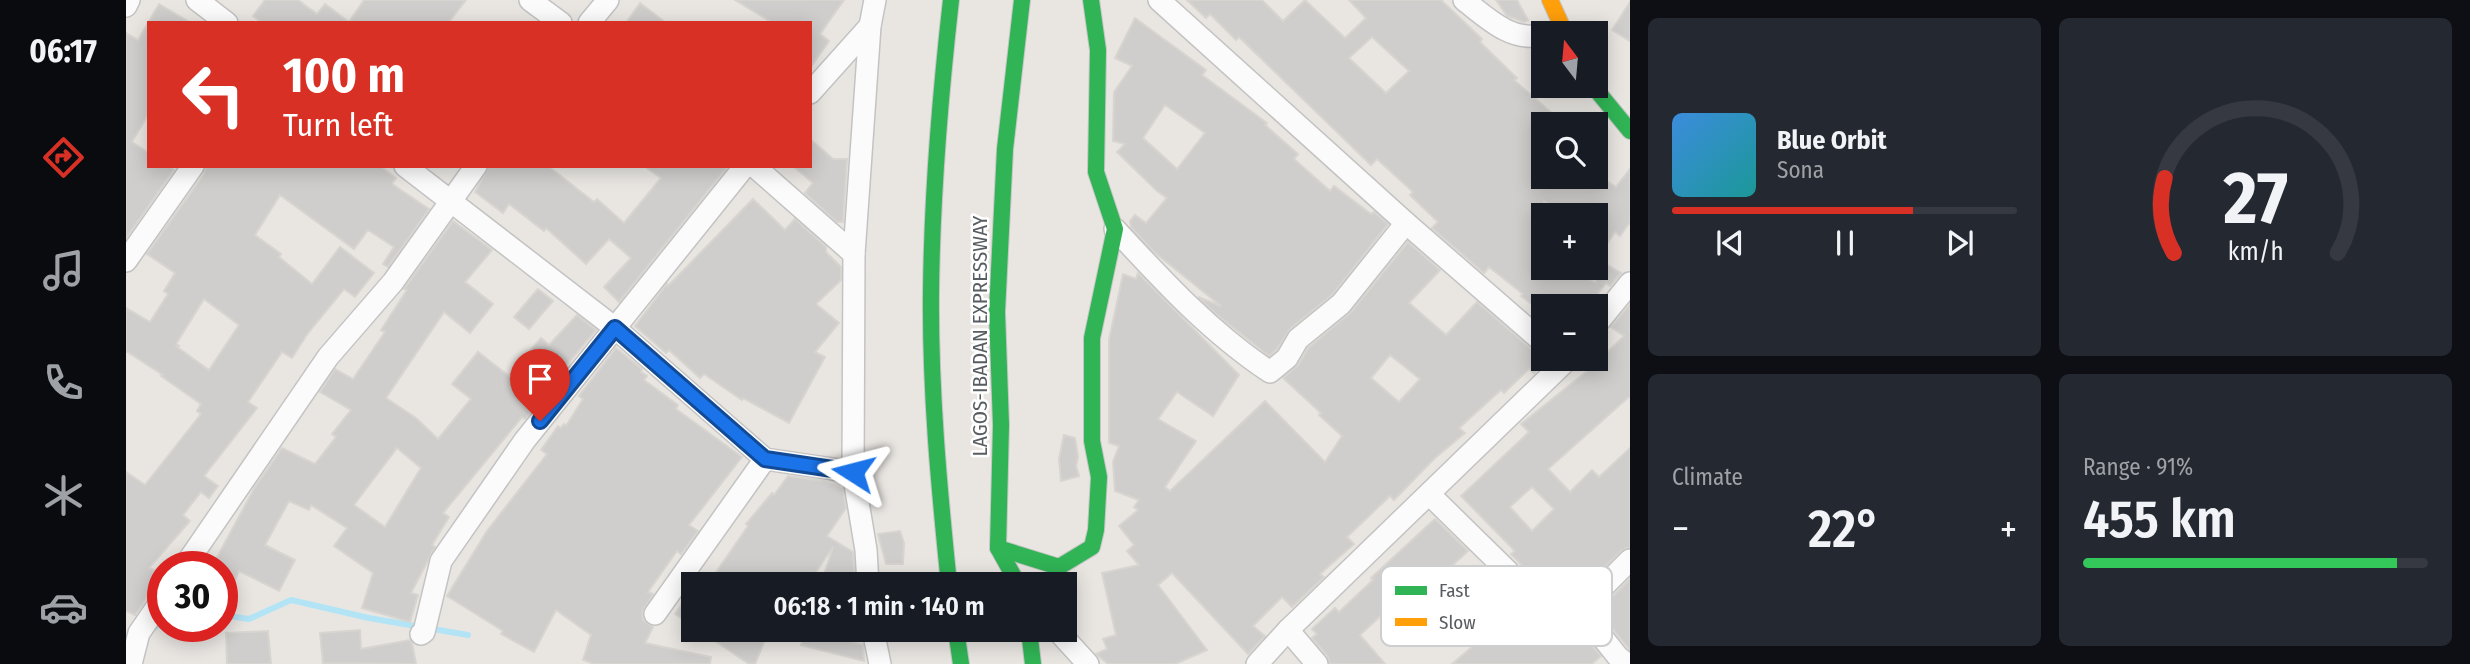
<!DOCTYPE html>
<html lang="en">
<head>
<meta charset="utf-8">
<style>
	:root { --surface:#171b24; --page:#242831; --text:#f1f3f6; --muted:#9ea1a6; --line:#363941; --accent:#d93025 }
	body { margin:0; font-family:"Fira Sans Condensed",sans-serif; background:var(--page); color:var(--text); height:100vh; display:flex; flex-direction:column; font-size:26px; white-space:nowrap }
	* { box-sizing:border-box; margin:0 }
	p { font-size:23px; color:var(--muted) }
	.icon { flex:none; width:38px; height:38px; fill:none; stroke:currentColor; stroke-width:2; stroke-linecap:round; stroke-linejoin:round }
	.map { position:relative; flex:1; overflow:hidden }
	.details { display:flex; flex-direction:column; gap:18px; padding:18px; background:#0d0f14; width:840px }
	.details>* { flex:none }
	.banner { position:absolute; left:21px; top:21px; width:665px; height:147px; border-radius:0px; box-shadow:0 4px 18px #0003; background:#d93025; color:#fff; overflow:hidden }
	.needle { width:46px; rotate:344deg }
	.tools { position:absolute; left:1405px; top:21px; display:grid; gap:14px }
	.tools a { display:grid; place-items:center; width:77px; height:77px; border-radius:0px; background:var(--surface); box-shadow:0 4px 18px #0003; font-size:35px }
	.speed { position:absolute; left:21px; top:551px; display:flex; gap:14px; font-size:35px; font-weight:700; text-align:center }
	.speed>* { display:grid; place-content:center; width:91px; height:91px; border-radius:50%; background:var(--surface); box-shadow:0 4px 18px #0003; line-height:1 }
	.speed .limit { border:10px solid #d22; background:#fff; color:#111 }
	.pin { position:absolute; display:grid; place-items:center; width:60px; height:60px; color:#fff; margin:-72px -30px; border-radius:50% 50% 50% 0; rotate:-45deg; box-shadow:0 0 7px #0007 }
	.pin .icon { rotate:45deg }
	.me { position:absolute; width:77px; margin:-38px; rotate:279deg; stroke-linejoin:round; filter:drop-shadow(0 0 5px #0008) }
	.turn { display:flex; align-items:center; gap:24px; height:147px; padding:0 21px; font-size:32px }
	.turn .icon { width:91px; height:91px; stroke-width:2.5 }
	.turn b { display:block; font-size:49px; line-height:60px }
	.big { font-size:52px; font-weight:600; line-height:1.1 }
	.details .widget { flex:1; display:flex; flex-direction:column; justify-content:center; gap:10px; min-width:0; padding:0 24px; border-radius:10px; background:var(--page) }
	.details .dial { align-items:center; gap:0 }
	.dial svg { height:182px; overflow:visible; fill:none; stroke:var(--line); stroke-width:7; stroke-linecap:round; text-anchor:middle }
	.dial text { fill:var(--text); stroke:none }
	.song { display:flex; align-items:center; gap:21px }
	.cover { width:84px; height:84px; border-radius:10px; background:linear-gradient(135deg,hsl(210 70% 55%),hsl(180 70% 35%)) }
	.played { height:7px; border-radius:4px; background:linear-gradient(90deg,var(--accent) 70%,var(--line) 70%) }
	.keys { display:flex; justify-content:space-around; direction:ltr }
	.heat { display:flex; justify-content:space-between; align-items:center; font-size:38px; direction:ltr }
	.charge { height:10px; border-radius:5px; background:linear-gradient(90deg,#34c759 91%,var(--line) 0) }
	.details .tiles { flex:1; display:grid; gap:18px; grid-template-columns:repeat(2,1fr) }
	.trip { position:absolute; left:555px; top:572px; width:396px; height:70px; border-radius:0px; background:var(--surface); box-shadow:0 4px 18px #0003; font-weight:600; line-height:70px; text-align:center }
	main { display:flex; flex:1; min-height:0 }
	.tab-bar { display:flex; flex-direction:column; width:126px; justify-content:space-around; align-items:center; background:#090b0e; color:var(--muted) }
	.tab-bar .icon { width:49px; height:49px }
	.tab-bar .selected { color:var(--accent) }
	.tab-bar b { font-size:32px; color:var(--text) }
	.map>svg:first-child { display:block }
	.lines { fill:none; stroke-linecap:round; stroke-linejoin:round }
	.stream { stroke:#b3e4f6; stroke-width:6 }
	.building { fill:#d0cecc; stroke:#d8d5d1; stroke-width:2; fill-rule:evenodd }
	.street-casing { stroke:#c4c3c3; stroke-width:24 }
	.fast-casing { stroke:#c5c5c5; stroke-width:18 }
	.slow-casing { stroke:#c5c5c5; stroke-width:18 }
	.street { stroke:#fcfbfb; stroke-width:21 }
	.fast { stroke:#30b455; stroke-width:16 }
	.slow { stroke:#ff9f0a; stroke-width:16 }
	.route-casing { stroke:#114b97; stroke-width:18 }
	.route { stroke:#1a73e8; stroke-width:12 }
	.labels { text-anchor:middle; stroke-width:5; stroke-linejoin:round; paint-order:stroke }
	.street-label { font-size:21px; fill:#585d61; stroke:#fff }
	.key { fill:#fff; stroke:#cdced0; stroke-width:2 }
	.key-label { font-size:19px; fill:#585d61 }
</style>
</head>
<body>
<main>
<nav class="tab-bar">
<b>06:17</b>
<svg class="icon selected" aria-label="directions" viewBox="0 0 24 24"><path d="M12 3l9 9-9 9-9-9zM9 14v-3h6M13 9l2 2-2 2"/></svg>
<svg class="icon" aria-label="music" viewBox="0 0 24 24"><path d="M9 18V5l10-2v13"/><circle cx="6" cy="18" r="3"/><circle cx="16" cy="16" r="3"/></svg>
<svg class="icon" aria-label="phone" viewBox="0 0 24 24"><path d="M5 4h4l2 5-3 2q2 4 5 5l2-3 5 2v4C11 20 4 13 5 4z"/></svg>
<svg class="icon" aria-label="climate" viewBox="0 0 24 24"><path d="M12 3v18M4 7l16 10M4 17L20 7"/></svg>
<svg class="icon" aria-label="car" viewBox="0 0 24 24"><path d="M5 17H2v-5l4-1 3-4h7l3 4 3 1v5h-3M9 17h6M6 11h13"/><circle cx="7" cy="17" r="2"/><circle cx="17" cy="17" r="2"/></svg>
</nav>
<div class="map">
<svg width="1504" height="664" viewBox="0 0 1504 664">
	<rect width="100%" height="100%" fill="#e9e6e2"/>
	<g class="lines">
		<g class="stream">
			<path d="M96 615 123 619 165 600 243 618 342 635"/>
			<path d="M23 630 37 623"/>
		</g>
	</g>
	<g class="building">
		<path d="M139 0H172L191 14 199 4 223 22 238 0H340L322 23H136L127 16Z"/>
		<path d="M609 0H718L694 34 703 41 684 68V23H647Z"/>
		<path d="M1061 0H1136L1157 21 1179 0 1219 38 1240 18 1223 0H1315L1356 39 1354 42 1391 78 1388 80 1427 114 1418 124V177H1475L1490 187 1504 169V222L1494 236 1489 232 1471 259 1495 273 1484 286 1480 283 1462 306H1418V314L1395 296 1397 294 1363 267 1358 273 1306 228 1312 222 1284 195 1287 192 1251 159 1245 165 1113 37 1110 40 1084 14 1080 18ZM1246 37 1283 71 1260 93 1223 58ZM1418 201 1438 215H1470V283L1443 268H1418Z"/>
		<path d="M1370 0H1391L1402 20 1398 22 1381 16Z"/>
		<path d="M1504 2V41L1486 30Z"/>
		<path d="M514 3 540 23H500Z"/>
		<path d="M33 4 65 23H23V113L6 142 23 153V166H42L48 170 0 238V33L12 40Z"/>
		<path d="M1009 18 1080 70 1076 75 1141 123 1139 125 1172 154 1168 159 1204 191 1208 186 1245 214 1248 212 1262 224 1206 295 1164 329 1151 349 1143 356 1090 314 1072 297 1095 306 1028 252 1005 227 1004 221 1009 215 1020 223 1041 198 1031 191 991 152 999 144 987 141 988 92 1006 66 989 58ZM1039 105 1079 133 1051 169 1017 138Z"/>
		<path d="M684 139 707 159H721L717 222H711L679 193 687 183 667 166H684Z"/>
		<path d="M80 166H254L270 178 266 184 303 209 262 267 257 264 268 247 242 230 228 249 154 195 129 235 155 254 153 257 186 284 214 247 248 273 229 297 218 289 182 333 166 358 156 352 122 402 131 408 78 476 92 486 83 498 75 492 57 515 64 521 23 568 31 571 20 599 9 615 0 611V472L19 485 75 414 71 411 75 404 35 376 37 375 0 351V308L24 322 42 294 38 291 49 273 21 254 78 174ZM78 299 113 325 83 370 51 347 53 346 50 344Z"/>
		<path d="M363 166H422L468 202 471 199 498 223 535 178 518 166H602L493 302 478 287 505 258 483 239 460 264 420 228 418 231 383 204 377 213 349 192Z"/>
		<path d="M627 199 659 230 669 219 700 247V252L715 267V280L690 304 713 323 689 352 699 357 663 423 617 398 616 400 578 374 574 378 543 350 540 353 509 326 541 284 542 286Z"/>
		<path d="M327 221 366 250 339 282 367 304 344 333 318 312 260 398 290 418 312 439 345 399 326 384 352 352 383 376 415 338 423 345 451 315 470 330 409 403 411 404 399 419 396 417 317 513 323 517 306 545 309 547 285 593 292 595 284 622 236 608 247 573 208 546 221 528 185 505 183 510 163 501 139 545 169 560 153 591 113 571 96 609V567H89L92 560 90 559 129 487 156 448 189 464 210 437 206 434 225 410 194 392 209 369 227 379 259 332 255 330 281 290 278 289ZM271 448 295 468 259 527 228 505Z"/>
		<path d="M1282 242 1314 270 1283 303 1320 335 1351 302 1418 360 1408 373 1403 369 1378 393 1375 390 1333 428 1339 433 1309 458 1268 500 1264 496 1221 537 1228 544 1194 574 1198 577 1166 607 1156 597 1127 626 1139 636 1122 654 1046 573 1032 585 1081 650 1049 664H982L970 654 981 649 977 639 990 635 976 573 1013 565 1001 551 1008 545 993 526 1012 510 1008 507 1013 500 989 491 987 462 993 446 983 443V340L997 274 1010 279 1012 273 1113 375 1087 416 1051 392 1032 419 1070 441 1039 487 1044 491 1139 401 1199 462 1216 436 1193 415 1195 413 1157 378 1172 365 1182 348 1225 312ZM1264 355 1294 379 1273 402 1245 378Z"/>
		<path d="M412 289 427 301 403 329 388 317Z"/>
		<path d="M1504 304V396L1422 469 1444 492 1466 470 1473 477 1504 448V547L1495 551 1450 595 1434 585 1430 588 1427 587 1419 577 1412 582 1385 554 1389 551 1335 496 1403 432 1395 424 1465 368 1498 336 1485 327ZM1406 487 1428 509 1406 531 1384 507Z"/>
		<path d="M490 348 516 369 515 372 521 376 518 380 552 405 550 409 616 457 563 525 572 531 555 554 551 551 522 592 527 594 516 612 517 620 527 627 519 643 585 657 584 664H468L457 660 465 635 430 610 408 652 375 634 377 631 321 596 361 531 421 454 415 450 432 426 435 428 438 424 440 426 457 399 453 396Z"/>
		<path d="M938 435 949 438 952 457 950 466 953 476 935 481 933 459Z"/>
		<path d="M662 476 698 481 717 490 720 508 701 536 727 552 729 584H695L707 547 682 584H582L622 526 620 524 646 493 648 495Z"/>
		<path d="M1309 519 1342 551 1305 585 1316 597 1294 617 1275 597 1234 635 1259 664H1204L1201 655 1186 638 1191 634 1186 629 1209 608 1213 612 1247 580 1245 578Z"/>
		<path d="M774 531 778 543 777 564H760L752 534Z"/>
		<path d="M1359 576 1391 607 1389 610 1425 646 1448 625 1475 656 1466 664H1326L1347 646 1318 618Z"/>
		<path d="M1504 579V650L1472 611Z"/>
		<path d="M567 588V626L549 614Z"/>
		<path d="M234 630 235 649 284 640 286 643 290 664 197 663 194 633Z"/>
		<path d="M573 630H643L629 664H623Z"/>
		<path d="M680 630H711L708 637 737 645 738 661 675 645Z"/>
		<path d="M142 631 145 664H101L100 633Z"/>
	</g>
	<g class="lines">
		<defs>
			<g id="street">
				<path d="M71 0 101 23"/>
				<path d="M404 0 435 23"/>
				<path d="M1033 0 1280 223 1418 343"/>
				<path d="M1338 0C1361 18 1387 44 1418 34"/>
				<path d="M0 6 3 0"/>
				<path d="M463 23 482 0"/>
				<path d="M684 93 744 26"/>
				<path d="M279 166 489 328 639 459 727 472"/>
				<path d="M628 166 728 254"/>
				<path d="M989 229C1037 281 1085 333 1144 372L1161 358 1172 339 1215 304 1280 223"/>
				<path d="M0 261 67 166"/>
				<path d="M1470 325 1504 283"/>
				<path d="M1303 494 1405 594 1439 604 1461 618 1492 657 1501 664"/>
				<path d="M58 567 202 357 267 282 350 166"/>
				<path d="M742 584 740 550 727 472 728 254 744 26 749 0"/>
				<path d="M1452 612 1504 560"/>
				<path d="M529 614 639 459"/>
				<path d="M747 630 754 664"/>
				<path d="M931 630 962 664"/>
				<path d="M1162 630 1191 664"/>
				<path d="M295 634 298 632 315 561 399 440 619 166"/>
				<path d="M5 664 13 633 37 598"/>
				<path d="M1131 664 1162 630 1442 359"/>
			</g>
			<g id="fast">
				<path d="M1467 86 1504 131"/>
				<path d="M872 548 933 567 966 547 970 530 973 477 966 441V338L989 229 970 172 972 50 965 0"/>
				<path d="M823 584C813 487 804 390 805 292 806 194 814 97 825 0"/>
				<path d="M892 584 872 548 875 425 871 312 879 149 896 0"/>
				<path d="M830 630 835 664"/>
				<path d="M903 630 907 664"/>
			</g>
			<path id="slow" d="M1424 0 1439 33"/>
		</defs>
		<use href="#street" class="street-casing"/>
		<use href="#fast" class="fast-casing"/>
		<use href="#slow" class="slow-casing"/>
		<use href="#street" class="street"/>
		<use href="#fast" class="fast"/>
		<use href="#slow" class="slow"/>
	</g>
	<g class="lines">
		<defs>
			<path id="route" d="M414 421 489 328 639 459 727 472"/>
		</defs>
		<use href="#route" class="route-casing"/>
		<use href="#route" class="route"/>
	</g>
	<g class="labels">
		<g class="street-label">
			<text transform="translate(854 336) rotate(-90)" y="7">LAGOS-IBADAN EXPRESSWAY</text>
		</g>
	</g>
	<rect x="1255" y="566" width="231" height="80" rx="10" class="key"/>
	<rect x="1269" y="586" width="32" height="9" fill="#30b455"/>
	<rect x="1269" y="618" width="32" height="8" fill="#ff9f0a"/>
	<g class="key-label">
		<text x="1313" y="597">Fast</text>
		<text x="1313" y="629">Slow</text>
	</g>
</svg>
<div class="tools">
<a><svg class="needle" viewBox="-14 -14 28 28"><path d="M0-13l5 13h-10z" fill="#e53935"/><path d="M0 13l5-13h-10z" fill="#9ea1a6"/></svg></a>
<a><svg class="icon" aria-label="search" viewBox="0 0 24 24"><circle cx="10" cy="10" r="6"/><path d="M15 15l6 6"/></svg></a>
<a>+</a>
<a>−</a>
</div>
<div class="speed"><div class="limit">30</div></div>
<div class="pin" style="left:414px;top:421px;background:#d93025"><svg class="icon" aria-label="arrive" viewBox="0 0 24 24"><path d="M6 21V4h12l-3 4 3 4H6"/></svg></div>
<svg class="me" style="left:727px;top:472px" viewBox="-20 -20 40 40"><path d="M0-17L14 15 0 8-14 15z" fill="#1a73e8" stroke="#fff" stroke-width="4"/></svg>
<div class="trip">06:18 · 1 min · 140 m</div>
<div class="banner">
<div class="turn"><svg class="icon" aria-label="left" viewBox="0 0 24 24"><path d="M17 20v-9H6M10 6l-5 5 5 5"/></svg><div><b>100 m</b>Turn left</div></div>
</div>
</div>
<section class="details">
<div class="tiles">
<div class="widget">
<div class="song"><i class="cover"></i><div><b>Blue Orbit</b><p>Sona</p></div></div>
<div class="played"></div>
<div class="keys"><svg class="icon" aria-label="previous" viewBox="0 0 24 24"><path d="M18 5L8 12l10 7zM5 5v14"/></svg><svg class="icon" aria-label="pause" viewBox="0 0 24 24"><path d="M8 5v14M16 5v14"/></svg><svg class="icon" aria-label="next" viewBox="0 0 24 24"><path d="M6 5l10 7-10 7zM19 5v14"/></svg></div>
</div>
<div class="widget dial"><svg viewBox="0 0 100 80">
<path d="M14 69A42 42 0 1 1 86 69"/>
<path d="M14 69A42 42 0 0 1 10 36" stroke="#d93025"/>
<text x="50" y="56" font-size="32" font-weight="700">27</text>
<text x="50" y="72" font-size="11">km/h</text>
</svg></div>
<div class="widget"><p>Climate</p>
<div class="heat"><a>−</a><b class="big">22°</b><a>+</a></div>
</div>
<div class="widget"><p>Range · 91%</p><b class="big">455 km</b><div class="charge"></div></div>
</div>
</section>
</main>
</body>
</html>
